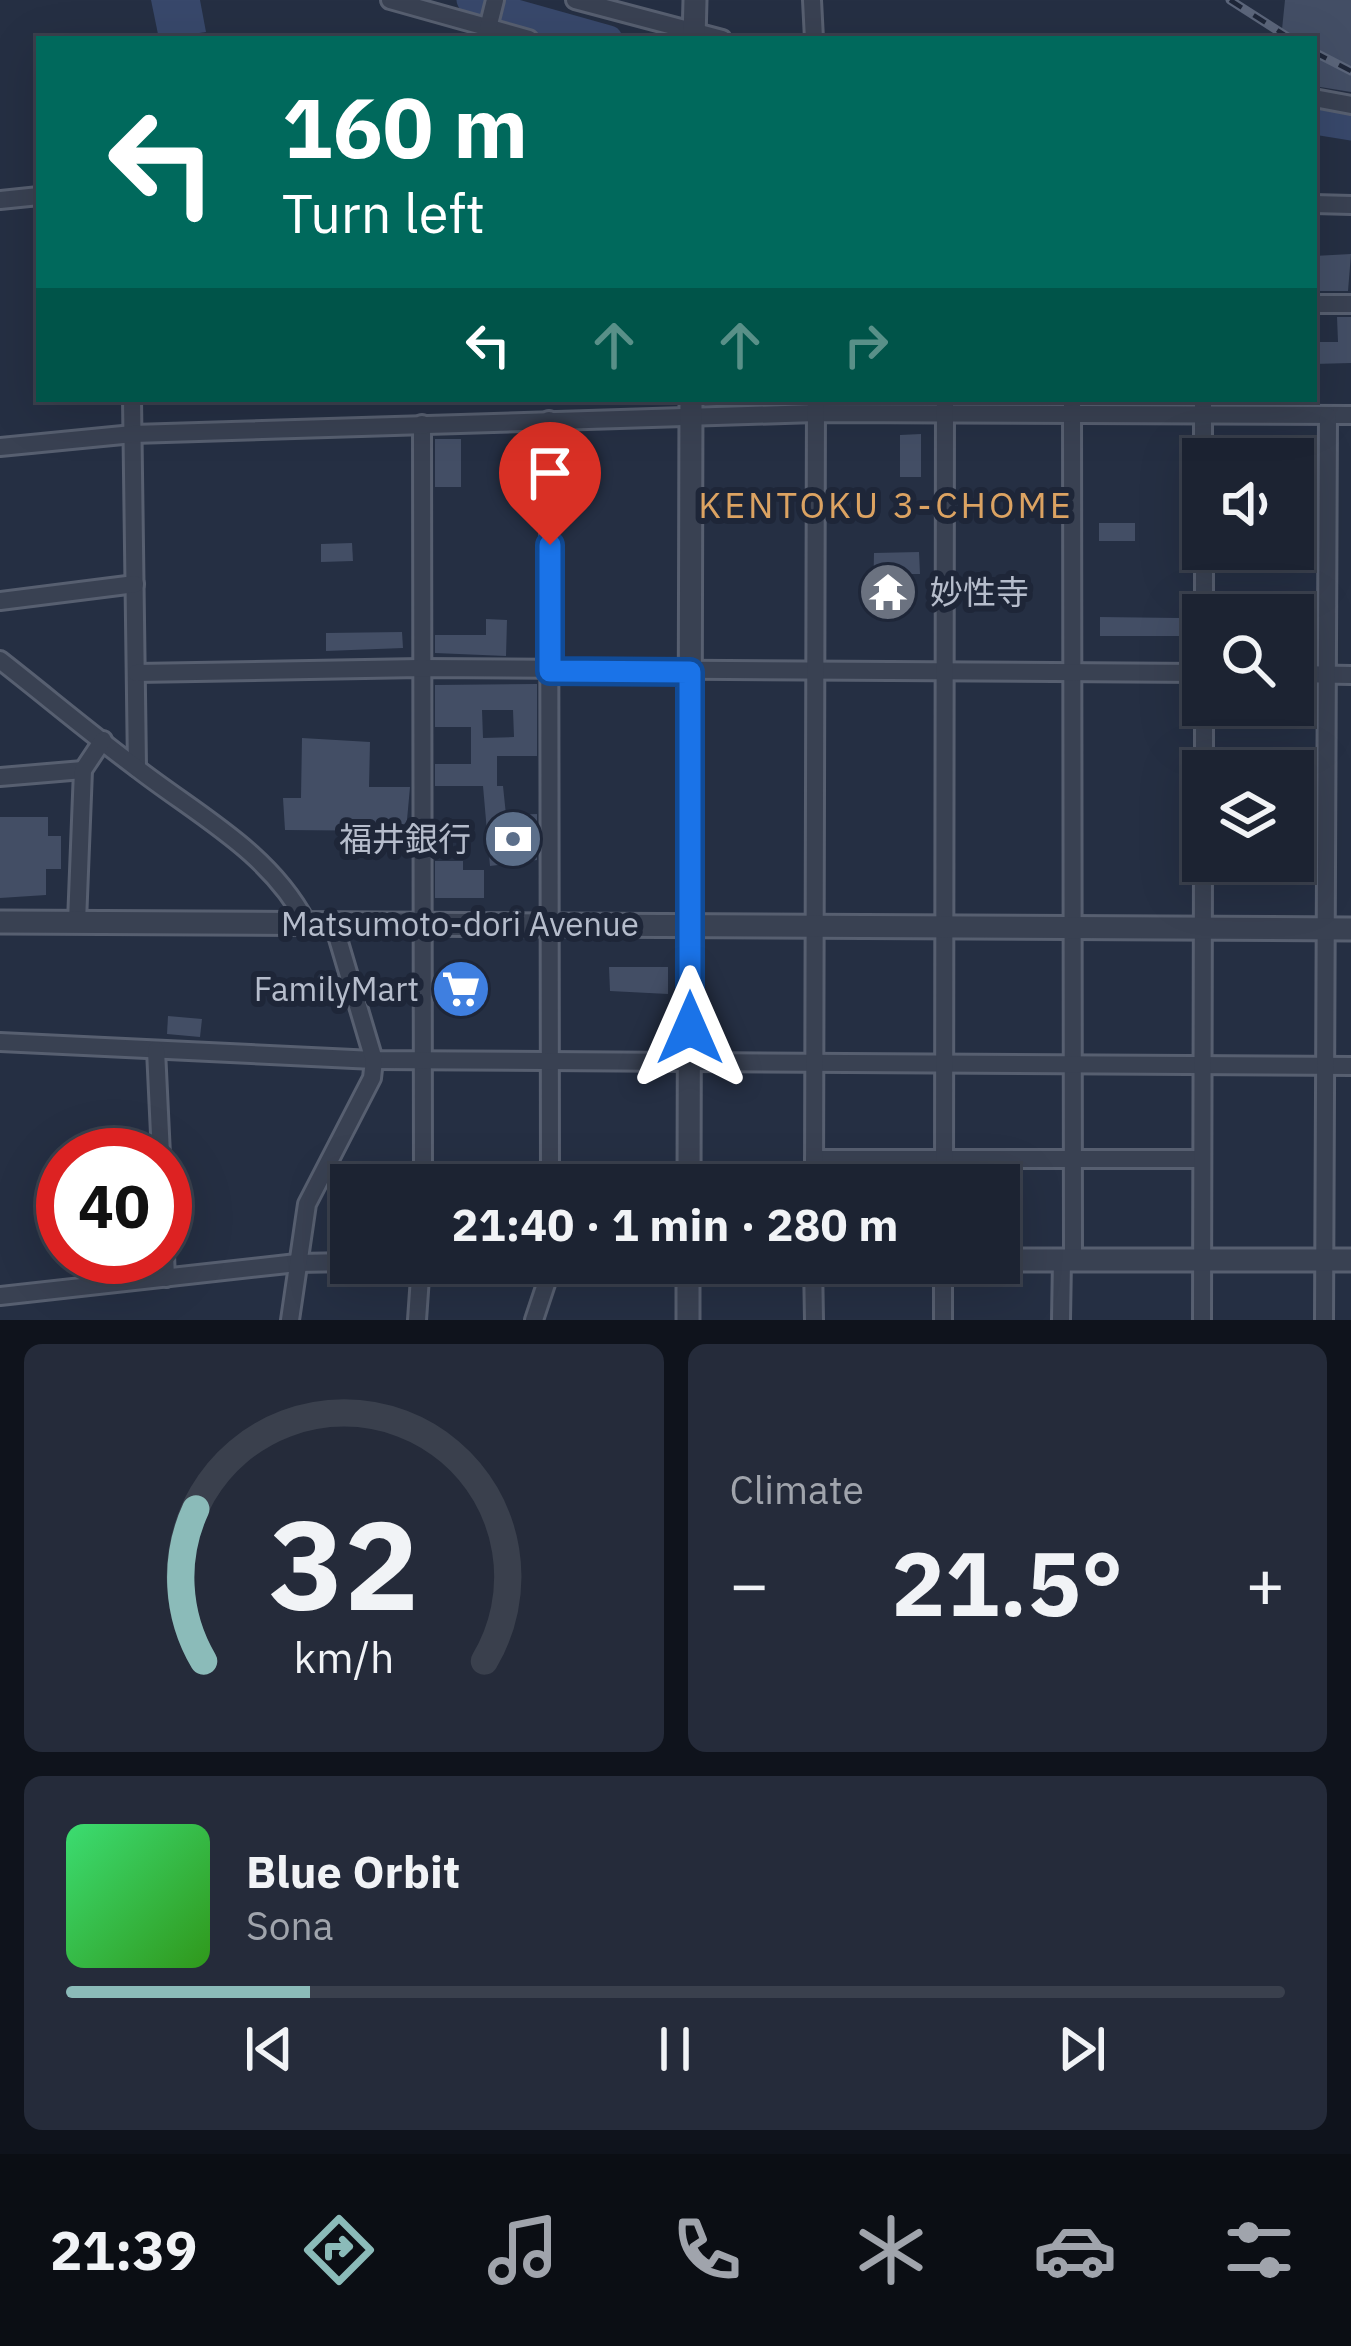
<!DOCTYPE html>
<html lang="en">
<head>
<meta charset="utf-8">
<style>
	:root { --surface:#1c2332; --page:#252b3a; --text:#f1f3f6; --muted:#a0a4ac; --line:#3a404d; --accent:#8bbbb9 }
	body { margin:0; font-family:"IBM Plex Sans","Noto Sans JP",sans-serif; background:var(--page); color:var(--text); height:100vh; display:flex; flex-direction:column; font-size:45px; white-space:nowrap }
	* { box-sizing:border-box; margin:0 }
	p { font-size:39px; color:var(--muted) }
	.icon { flex:none; width:66px; height:66px; fill:none; stroke:currentColor; stroke-width:2; stroke-linecap:round; stroke-linejoin:round }
	.map { position:relative; height:1320px; overflow:hidden }
	.panel { display:flex; flex-direction:column; gap:24px; padding:24px; background:#0f131c; flex:1 }
	.panel>* { flex:none }
	.guide { position:absolute; left:36px; top:36px; width:1281px; height:366px; border-radius:0px; box-shadow:0 12px 48px #0002,0 0 0 3px var(--line); background:#00695c; color:#fff; overflow:hidden }
	.fabs { position:absolute; left:1182px; top:438px; display:grid; gap:24px }
	.fabs a { display:grid; place-items:center; width:132px; height:132px; border-radius:0px; background:var(--surface); box-shadow:0 12px 48px #0002,0 0 0 3px var(--line); font-size:60px }
	.speed { position:absolute; left:36px; top:1128px; display:flex; gap:24px; font-size:60px; font-weight:700; text-align:center }
	.speed>* { display:grid; place-content:center; width:156px; height:156px; border-radius:50%; background:var(--surface); box-shadow:0 12px 48px #0002,0 0 0 3px var(--line); line-height:1 }
	.speed .limit { border:18px solid #d22; background:#fff; color:#111 }
	.pin { position:absolute; display:grid; place-items:center; width:102px; height:102px; color:#fff; margin:-123px -51px; border-radius:50% 50% 50% 0; rotate:-45deg; box-shadow:0 0 12px #0007 }
	.pin .icon { rotate:45deg }
	.me { position:absolute; width:132px; margin:-66px; rotate:0deg; stroke-linejoin:round; filter:drop-shadow(0 0 9px #0008) }
	.turn { display:flex; align-items:center; gap:42px; height:252px; padding:0 48px; font-size:54px }
	.turn .icon { width:156px; height:156px; stroke-width:2.5 }
	.turn b { display:block; font-size:84px; line-height:102px }
	.lanes { display:flex; align-items:center; height:114px; padding:0 48px; background:#0003; justify-content:center; gap:60px; direction:ltr }
	.lanes .off { opacity:.35 }
	.big { font-size:90px; font-weight:700; line-height:1.1 }
	.panel .card { flex:1; display:flex; flex-direction:column; justify-content:center; gap:18px; min-width:0; padding:0 42px; border-radius:18px; background:var(--page) }
	.panel .dial { align-items:center; gap:0 }
	.dial svg { height:312px; overflow:visible; fill:none; stroke:var(--line); stroke-width:7; stroke-linecap:round; text-anchor:middle }
	.dial text { fill:var(--text); stroke:none }
	.song { display:flex; align-items:center; gap:36px }
	.cover { width:144px; height:144px; border-radius:18px; background:linear-gradient(135deg,hsl(140 70% 55%),hsl(110 70% 35%)) }
	.played { height:12px; border-radius:6px; background:linear-gradient(90deg,var(--accent) 20%,var(--line) 20%) }
	.keys { display:flex; justify-content:space-around; direction:ltr }
	.heat { display:flex; justify-content:space-between; align-items:center; font-size:66px; direction:ltr }
	.panel .tiles { flex:1; display:grid; gap:24px; grid-template-columns:1fr 1fr }
	.card:last-child { grid-column:span 2 }
	.trip { position:absolute; left:330px; top:1164px; width:690px; height:120px; border-radius:0px; background:var(--surface); box-shadow:0 12px 48px #0002,0 0 0 3px var(--line); font-weight:700; line-height:120px; text-align:center }
	.dock { display:flex; height:192px; justify-content:space-around; align-items:center; background:#0b0e14; color:var(--muted) }
	.dock .icon { width:84px; height:84px }
	.dock .current { color:var(--accent) }
	.dock b { font-size:54px; color:var(--text) }
	.map>svg:first-child { display:block }
	.water { fill:#38486b }
	.lines { fill:none; stroke-linecap:round; stroke-linejoin:round }
	.river { stroke:#38486b; stroke-width:27 }
	.building { fill:#434e65; fill-rule:evenodd }
	.minor-casing { stroke:#575f70; stroke-width:22 }
	.tertiary-casing { stroke:#575f70; stroke-width:27 }
	.minor { stroke:#394152; stroke-width:16 }
	.tertiary { stroke:#394152; stroke-width:21 }
	.rail-casing { stroke:#5b657a; stroke-width:9 }
	.rail { stroke:#1e2638; stroke-width:4.5; stroke-dasharray:14; stroke-linecap:butt }
	.route-casing { stroke:#114b97; stroke-width:30 }
	.route { stroke:#1a73e8; stroke-width:21 }
	.labels { text-anchor:middle; stroke-width:12; stroke-linejoin:round; paint-order:stroke }
	.poi-label { font-size:33px; fill:#b6bdcc; stroke:#1e2638; text-anchor:end }
	.street-label { font-size:33px; fill:#b6bdcc; stroke:#1e2638 }
	.neighbourhood-label { font-size:36px; letter-spacing:3px; fill:#dca362; stroke:#1e2638 }
</style>
</head>
<body>
<div class="map">
<svg width="1351" height="1320" viewBox="0 0 1351 1320">
	<rect width="100%" height="100%" fill="#252f43"/>
	<path class="water" d="M151 0H200L206 32 159 39Z"/>
	<g class="lines">
		<g class="river">
			<path d="M470 0 609 39"/>
			<path d="M1314 121 1351 127"/>
		</g>
	</g>
	<g class="building">
		<path d="M1285 0H1351V92L1314 86V39H1281Z"/>
		<path d="M1351 254 1348 291H1315L1314 256Z"/>
		<path d="M1337 317H1351V363L1314 364V342H1338Z"/>
		<path d="M921 434V477H900V435Z"/>
		<rect x="435" y="439" width="26" height="48"/>
		<rect x="1099" y="523" width="36" height="18"/>
		<path d="M352 543 353 561 321 562V544Z"/>
		<path d="M919 552 920 574H906V599L873 601 874 553Z"/>
		<path d="M1100 617 1179 618V636H1100Z"/>
		<path d="M486 619 507 620 506 656 435 653V635H486Z"/>
		<path d="M402 632 403 648 326 651V633Z"/>
		<path d="M537 684V756H497V786H503L506 815 537 814V860L490 866 483 786H435V764H471V727H435V685ZM482 710H513L514 737 483 738Z"/>
		<path d="M302 738 370 742 369 787H410L406 831 285 830 283 798H301Z"/>
		<path d="M0 817H48V836H61V869H46V895L0 898Z"/>
		<path d="M435 861H463V870H484V898H435Z"/>
		<path d="M609 967H668V994L610 991Z"/>
		<path d="M485 981 486 1003 437 1005 436 982Z"/>
		<path d="M168 1016 202 1019 200 1037 167 1034Z"/>
	</g>
	<g class="lines">
		<defs>
			<g id="minor">
				<path d="M390 0 529 39"/>
				<path d="M575 0 722 39"/>
				<path d="M812 0 814 39"/>
				<path d="M488 28 495 0"/>
				<path d="M1314 98 1351 105"/>
				<path d="M0 200 39 196"/>
				<path d="M1314 204 1351 205"/>
				<path d="M1314 304H1351"/>
				<path d="M132 399 137 768"/>
				<path d="M1072 399 1073 1259"/>
				<path d="M1203 399V459"/>
				<path d="M549 420 550 1185"/>
				<path d="M422 424 423 1185"/>
				<path d="M0 447 133 434 816 413 1351 415"/>
				<path d="M1204 549V615"/>
				<path d="M0 601 135 584"/>
				<path d="M0 660C46 696 91 734 138 769 199 816 269 852 306 922"/>
				<path d="M136 673 420 668 1203 673"/>
				<path d="M1293 674 1351 675"/>
				<path d="M1204 771V705"/>
				<path d="M0 777 83 770"/>
				<path d="M77 922 83 770 103 740"/>
				<path d="M0 1042 374 1060 1351 1066"/>
				<path d="M156 1050 161 1155"/>
				<path d="M814 1159H1202"/>
				<path d="M814 1185 816 399"/>
				<path d="M944 1185 945 399"/>
				<path d="M165 1255 166 1278"/>
				<path d="M813 1263 814 1320"/>
				<path d="M0 1296 297 1263 351 1262"/>
				<path d="M290 1320 307 1204 372 1078 374 1060 333 922"/>
				<path d="M417 1320 421 1263"/>
				<path d="M534 1320 553 1263"/>
				<path d="M943 1320V1263"/>
				<path d="M1061 1320 1062 1260"/>
				<path d="M1202 1320 1203 861"/>
				<path d="M1324 1320 1328 416"/>
			</g>
			<g id="tertiary">
				<path d="M694 39 695 0"/>
				<path d="M0 922 1351 929"/>
				<path d="M689 1185 691 399"/>
				<path d="M999 1260H1351"/>
				<path d="M688 1320V1263"/>
			</g>
		</defs>
		<use href="#minor" class="minor-casing"/>
		<use href="#tertiary" class="tertiary-casing"/>
		<use href="#minor" class="minor"/>
		<use href="#tertiary" class="tertiary"/>
		<defs>
			<g id="rail">
				<path d="M1230 0 1291 39"/>
				<path d="M1314 52 1351 71"/>
			</g>
		</defs>
		<use href="#rail" class="rail-casing"/>
		<use href="#rail" class="rail"/>
	</g>
	<g class="lines">
		<defs>
			<path id="route" d="M550 545V671L690 672V1028"/>
		</defs>
		<use href="#route" class="route-casing"/>
		<use href="#route" class="route"/>
	</g>
	<defs>
		<symbol id="temple-disc" viewBox="-11 -11 22 22"><circle r="9.5" fill="#6b7280" stroke="#1e2638"/><path d="M0-6L5-2H3V0L6.5 2.5H4V6H1.5V3h-3V6H-4V2.5H-6.5L-3 0V-2H-5Z" fill="#fff"/></symbol>
		<symbol id="bank-disc" viewBox="-11 -11 22 22"><circle r="9.5" fill="#5c6f8a" stroke="#1e2638"/><path d="M-6-4H6V4H-6ZM0-2.3a2.3 2.3 0 1 0 0 4.6a2.3 2.3 0 1 0 0-4.6Z" fill="#fff"/></symbol>
		<symbol id="supermarket-disc" viewBox="-11 -11 22 22"><circle r="9.5" fill="#3f7fe0" stroke="#1e2638"/><path d="M-6-5.5h2.5l.6 2H6L4.5 2H-2.5L-4.4-4H-6ZM-1.5 3.2a1.3 1.3 0 1 0 .1 0ZM3 3.2a1.3 1.3 0 1 0 .1 0Z" fill="#fff"/></symbol>
	</defs>
	<g fill-rule="evenodd">
		<use href="#temple-disc" x="855" y="559" width="66" height="66"/>
		<use href="#bank-disc" x="480" y="806" width="66" height="66"/>
		<use href="#supermarket-disc" x="428" y="956" width="66" height="66"/>
	</g>
	<g class="labels">
		<g class="poi-label">
			<text x="930" y="604" text-anchor="start">妙性寺</text>
			<text x="471" y="851">福井銀行</text>
			<text x="419" y="1001">FamilyMart</text>
		</g>
		<g class="street-label">
			<text x="460" y="936">Matsumoto-dori Avenue</text>
		</g>
		<g class="neighbourhood-label">
			<text x="886" y="518">KENTOKU 3-CHOME</text>
		</g>
	</g>
</svg>
<div class="fabs">
<a><svg class="icon" aria-label="sound" viewBox="0 0 24 24"><path d="M4 9h4l5-4v14l-5-4H4zM17 9q2 3 0 6"/></svg></a>
<a><svg class="icon" aria-label="search" viewBox="0 0 24 24"><circle cx="10" cy="10" r="6"/><path d="M15 15l6 6"/></svg></a>
<a><svg class="icon" aria-label="layers" viewBox="0 0 24 24"><path d="M12 4l9 5-9 5-9-5zM3 14l9 5 9-5"/></svg></a>
</div>
<div class="speed"><div class="limit">40</div></div>
<div class="pin" style="left:550px;top:545px;background:#d93025"><svg class="icon" aria-label="arrive" viewBox="0 0 24 24"><path d="M6 21V4h12l-3 4 3 4H6"/></svg></div>
<svg class="me" style="left:690px;top:1028px" viewBox="-20 -20 40 40"><path d="M0-17L14 15 0 8-14 15z" fill="#1a73e8" stroke="#fff" stroke-width="4"/></svg>
<div class="trip">21:40 · 1 min · 280 m</div>
<div class="guide">
<div class="turn"><svg class="icon" aria-label="left" viewBox="0 0 24 24"><path d="M17 20v-9H6M10 6l-5 5 5 5"/></svg><div><b>160 m</b>Turn left</div></div>
<div class="lanes"><svg class="icon" aria-label="left" viewBox="0 0 24 24"><path d="M17 20v-9H6M10 6l-5 5 5 5"/></svg><svg class="icon off" aria-label="ahead" viewBox="0 0 24 24"><path d="M12 20V5M6 11l6-6 6 6"/></svg><svg class="icon off" aria-label="ahead" viewBox="0 0 24 24"><path d="M12 20V5M6 11l6-6 6 6"/></svg><svg class="icon off" aria-label="right" viewBox="0 0 24 24"><path d="M7 20v-9h11M14 6l5 5-5 5"/></svg></div>
</div>
</div>
<section class="panel">
<div class="tiles">
<div class="card dial"><svg viewBox="0 0 100 80">
<path d="M14 69A42 42 0 1 1 86 69"/>
<path d="M14 69A42 42 0 0 1 12 30" stroke="#8bbbb9"/>
<text x="50" y="56" font-size="32" font-weight="700">32</text>
<text x="50" y="72" font-size="11">km/h</text>
</svg></div>
<div class="card"><p>Climate</p>
<div class="heat"><a>−</a><b class="big">21.5°</b><a>+</a></div>
</div>
<div class="card">
<div class="song"><i class="cover"></i><div><b>Blue Orbit</b><p>Sona</p></div></div>
<div class="played"></div>
<div class="keys"><svg class="icon" aria-label="previous" viewBox="0 0 24 24"><path d="M18 5L8 12l10 7zM5 5v14"/></svg><svg class="icon" aria-label="pause" viewBox="0 0 24 24"><path d="M8 5v14M16 5v14"/></svg><svg class="icon" aria-label="next" viewBox="0 0 24 24"><path d="M6 5l10 7-10 7zM19 5v14"/></svg></div>
</div>
</div>
</section>
<nav class="dock">
<b>21:39</b>
<svg class="icon current" aria-label="directions" viewBox="0 0 24 24"><path d="M12 3l9 9-9 9-9-9zM9 14v-3h6M13 9l2 2-2 2"/></svg>
<svg class="icon" aria-label="music" viewBox="0 0 24 24"><path d="M9 18V5l10-2v13"/><circle cx="6" cy="18" r="3"/><circle cx="16" cy="16" r="3"/></svg>
<svg class="icon" aria-label="phone" viewBox="0 0 24 24"><path d="M5 4h4l2 5-3 2q2 4 5 5l2-3 5 2v4C11 20 4 13 5 4z"/></svg>
<svg class="icon" aria-label="climate" viewBox="0 0 24 24"><path d="M12 3v18M4 7l16 10M4 17L20 7"/></svg>
<svg class="icon" aria-label="car" viewBox="0 0 24 24"><path d="M5 17H2v-5l4-1 3-4h7l3 4 3 1v5h-3M9 17h6M6 11h13"/><circle cx="7" cy="17" r="2"/><circle cx="17" cy="17" r="2"/></svg>
<svg class="icon" aria-label="filters" viewBox="0 0 24 24"><path d="M4 7h16M4 17h16"/><circle cx="9" cy="7" r="2"/><circle cx="15" cy="17" r="2"/></svg>
</nav>
</body>
</html>
